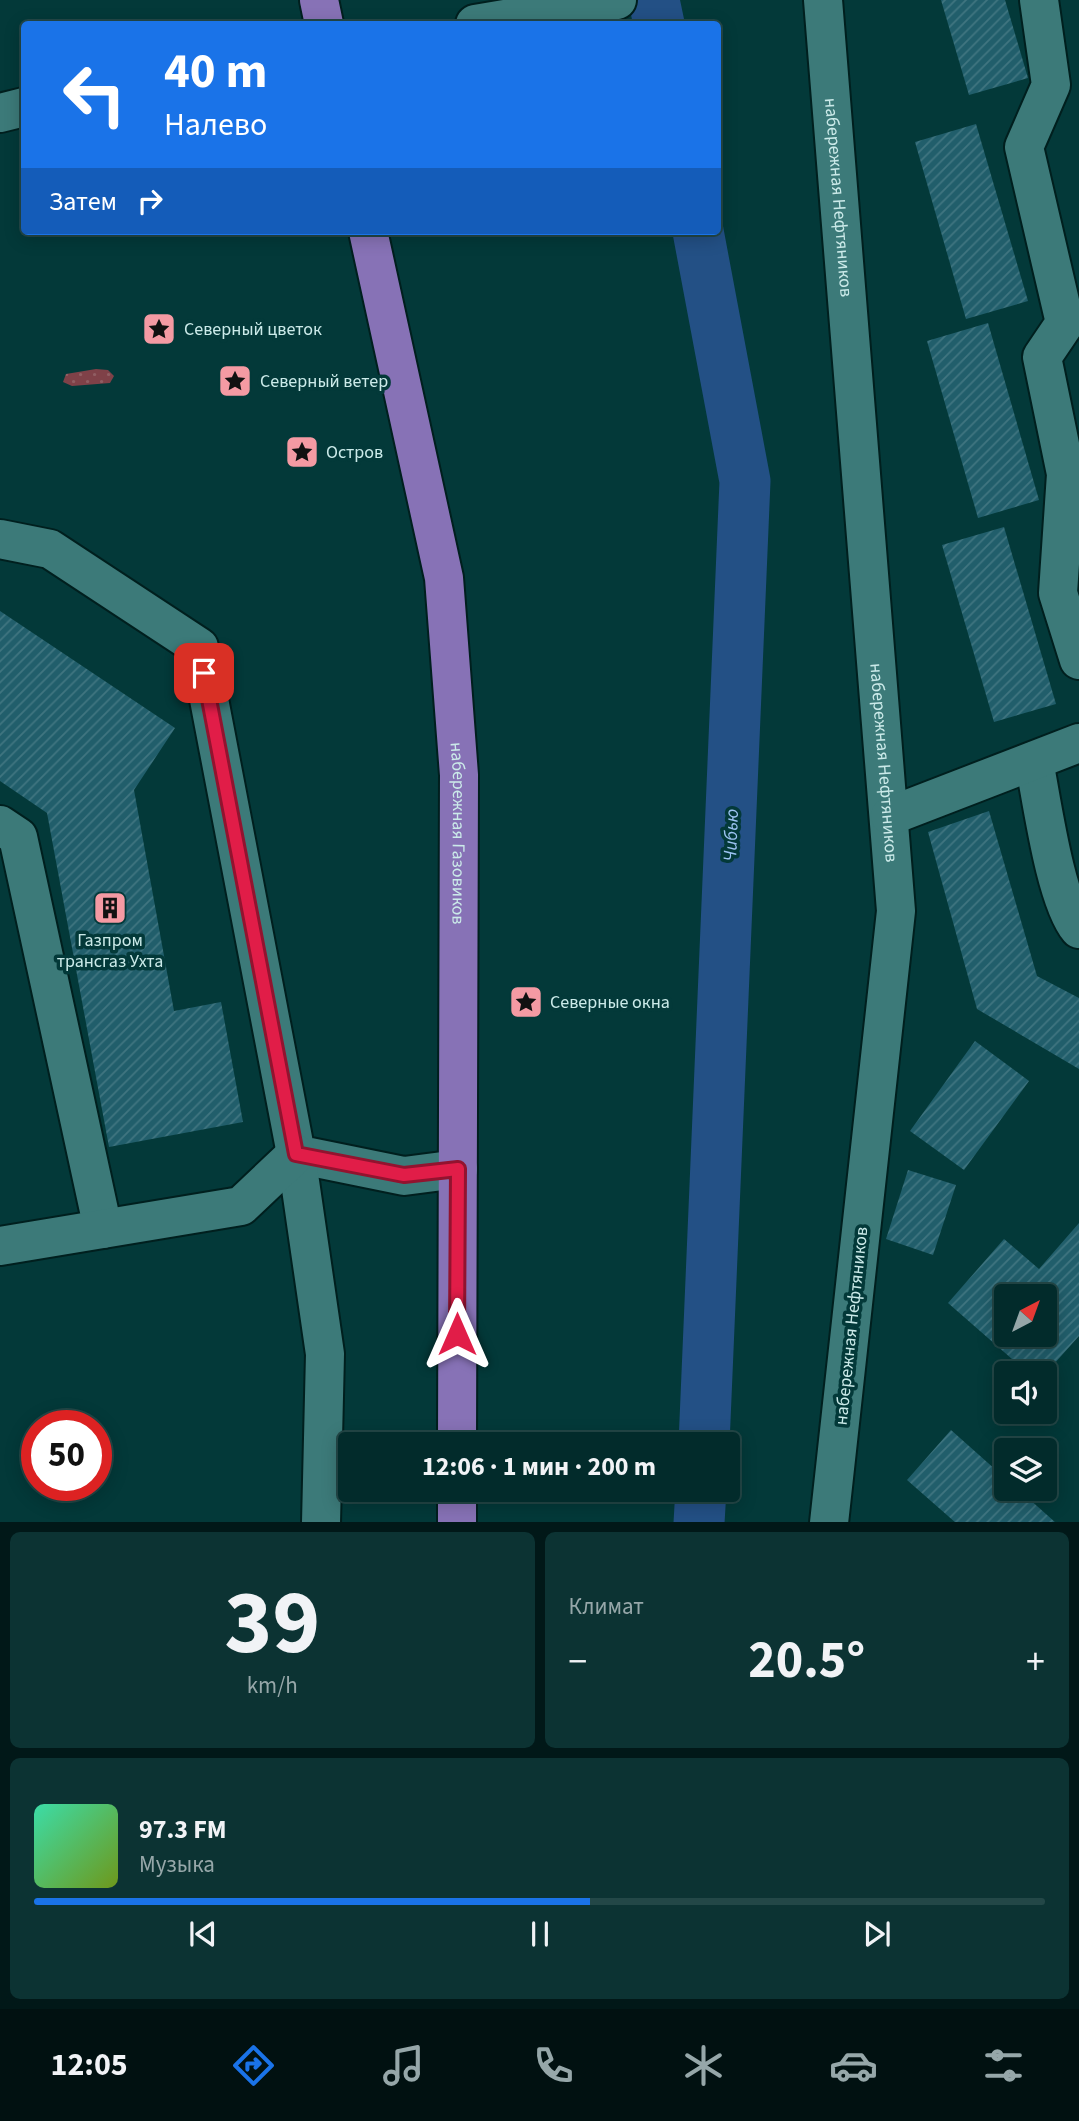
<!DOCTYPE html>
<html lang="ru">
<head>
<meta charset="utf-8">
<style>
	:root { --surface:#022b2b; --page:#0c3333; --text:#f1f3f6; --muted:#96a7a9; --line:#234747; --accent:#1a73e8 }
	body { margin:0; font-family:"Source Sans 3",sans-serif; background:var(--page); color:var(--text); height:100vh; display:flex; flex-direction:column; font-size:26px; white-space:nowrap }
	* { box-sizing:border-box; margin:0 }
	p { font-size:23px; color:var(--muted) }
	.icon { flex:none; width:38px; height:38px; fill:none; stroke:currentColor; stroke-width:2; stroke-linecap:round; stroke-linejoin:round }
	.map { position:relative; height:1522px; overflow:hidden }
	.side { display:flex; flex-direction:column; gap:10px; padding:10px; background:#011818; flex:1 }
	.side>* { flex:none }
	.guide { position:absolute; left:21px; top:21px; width:700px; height:214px; border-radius:7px; box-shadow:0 4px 18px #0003,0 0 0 2px var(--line); background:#1a73e8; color:#fff; overflow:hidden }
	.needle { width:46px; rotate:41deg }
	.buttons { position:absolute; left:994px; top:1284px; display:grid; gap:14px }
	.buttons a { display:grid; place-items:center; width:63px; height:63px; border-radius:7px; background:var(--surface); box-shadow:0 4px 18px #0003,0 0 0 2px var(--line); font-size:35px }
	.speed { position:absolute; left:21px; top:1410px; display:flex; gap:14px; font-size:35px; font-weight:700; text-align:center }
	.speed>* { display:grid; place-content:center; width:91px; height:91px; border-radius:50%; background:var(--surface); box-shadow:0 4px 18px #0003,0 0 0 2px var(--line); line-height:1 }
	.speed .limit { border:10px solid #d22; background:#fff; color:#111 }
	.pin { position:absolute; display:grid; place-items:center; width:60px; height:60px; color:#fff; margin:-30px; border-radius:14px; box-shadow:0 4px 10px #0006 }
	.me { position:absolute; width:77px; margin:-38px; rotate:0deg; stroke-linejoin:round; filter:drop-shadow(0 0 5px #0008) }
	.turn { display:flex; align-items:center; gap:24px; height:147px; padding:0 28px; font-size:32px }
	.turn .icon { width:91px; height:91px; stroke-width:2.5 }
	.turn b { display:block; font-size:49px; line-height:60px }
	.then { display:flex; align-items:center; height:66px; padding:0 28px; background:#0003; gap:14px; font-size:26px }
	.big { font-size:52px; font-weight:700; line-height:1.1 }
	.side .card { flex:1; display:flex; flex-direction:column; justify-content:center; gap:10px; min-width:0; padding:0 24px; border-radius:10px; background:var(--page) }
	.side .dial { align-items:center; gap:0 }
	.dial b { font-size:91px; line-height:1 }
	.song { display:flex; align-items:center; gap:21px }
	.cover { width:84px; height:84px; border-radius:10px; background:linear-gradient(135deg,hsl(160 70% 55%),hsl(80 70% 35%)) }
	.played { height:7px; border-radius:4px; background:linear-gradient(90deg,var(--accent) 55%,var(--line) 55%) }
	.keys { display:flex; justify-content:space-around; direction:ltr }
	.heat { display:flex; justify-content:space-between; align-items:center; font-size:38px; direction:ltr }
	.side .tiles { flex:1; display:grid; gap:10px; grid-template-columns:1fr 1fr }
	.card:last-child { grid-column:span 2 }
	.trip { position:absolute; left:338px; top:1432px; width:402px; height:70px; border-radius:7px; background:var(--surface); box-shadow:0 4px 18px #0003,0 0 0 2px var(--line); font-weight:700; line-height:70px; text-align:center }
	.menu { display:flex; height:112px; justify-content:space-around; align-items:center; background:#011111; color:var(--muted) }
	.menu .icon { width:49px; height:49px }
	.menu .selected { color:var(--accent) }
	.menu b { font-size:32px; color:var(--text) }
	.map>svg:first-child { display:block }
	.grass { fill:url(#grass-dots) }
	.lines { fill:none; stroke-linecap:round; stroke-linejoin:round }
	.river { stroke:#235085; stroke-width:51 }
	.building { fill:url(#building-hatch); fill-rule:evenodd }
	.minor-casing { stroke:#001f1e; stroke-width:42 }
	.major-casing { stroke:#001f1e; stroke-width:42 }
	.minor { stroke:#3c7a79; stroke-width:38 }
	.major { stroke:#8772b6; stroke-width:38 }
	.route-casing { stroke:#92132f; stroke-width:18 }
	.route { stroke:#e11d48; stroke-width:12 }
	.labels { text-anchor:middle; stroke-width:7; stroke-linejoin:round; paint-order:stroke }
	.street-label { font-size:18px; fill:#cbeae9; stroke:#033939 }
	.poi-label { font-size:18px; fill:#cbeae9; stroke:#033939; text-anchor:start }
	.water-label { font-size:19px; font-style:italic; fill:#9dc3f2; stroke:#033939 }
</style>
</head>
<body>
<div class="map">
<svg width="1079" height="1523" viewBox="0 0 1079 1523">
	<defs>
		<pattern id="grass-dots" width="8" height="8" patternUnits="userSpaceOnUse" patternTransform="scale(1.75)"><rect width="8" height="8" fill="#7f4148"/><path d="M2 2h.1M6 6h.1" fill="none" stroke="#905d62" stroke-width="1.8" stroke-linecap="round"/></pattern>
		<pattern id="building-hatch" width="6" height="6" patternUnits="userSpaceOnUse" patternTransform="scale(1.75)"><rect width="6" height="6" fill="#215e6b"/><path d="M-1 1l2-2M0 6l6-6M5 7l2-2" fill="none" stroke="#407580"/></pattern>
	</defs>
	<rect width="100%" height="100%" fill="#033939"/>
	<path class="grass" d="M96 369 108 370 114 376 110 383 72 386 63 382 66 374Z"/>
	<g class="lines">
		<g class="river">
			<path d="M654 0 659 24"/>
			<path d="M698 231 745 481 704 1444"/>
			<path d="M699 1523 701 1489"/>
		</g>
	</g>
	<g class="building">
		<path d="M941 0H1005L1028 78 969 95Z"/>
		<path d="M976 124 1028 301 966 319 915 142Z"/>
		<path d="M988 323 1039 500 978 518 927 341Z"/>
		<path d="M1004 527 1056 704 994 722 942 545Z"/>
		<path d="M0 611 175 728 134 790 174 1011 221 1002 243 1122 109 1147 47 813 0 781Z"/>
		<path d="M989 811 1037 976 1079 998V1069L977 1009 928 832Z"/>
		<path d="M975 1041 1029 1081 964 1170 910 1131Z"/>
		<path d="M908 1170 956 1185 933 1255 886 1239Z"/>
		<path d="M1079 1223V1336L1045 1374H1029L948 1303 1004 1239 1039 1269ZM1006 1297H1045V1335H1006Z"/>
		<path d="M951 1430 1006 1479V1489H1018L1056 1523H956L907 1480Z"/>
	</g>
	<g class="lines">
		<defs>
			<g id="minor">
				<path id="s1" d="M823 0 896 911 829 1523"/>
				<path d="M1039 0 1051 85 1024 147 1065 323 1042 357 1066 474 1058 593 1079 660"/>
				<path d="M475 24 617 0"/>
				<path d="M0 113 24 107"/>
				<path d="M0 539 50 549 199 647 296 1154 404 1176 458 1169"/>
				<path d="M1034 761C1042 801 1055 900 1079 929"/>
				<path d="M890 816 1079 743"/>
				<path d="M0 825 18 837 103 1229"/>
				<path d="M296 1154 325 1354 321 1523"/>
				<path d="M0 1246 241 1206 296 1154"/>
			</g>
			<g id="major">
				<path d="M319 0 324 24"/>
				<path id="s2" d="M368 231 444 578 459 775 457 1444"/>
				<path d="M457 1523V1489"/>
			</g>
		</defs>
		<use href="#minor" class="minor-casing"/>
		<use href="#major" class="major-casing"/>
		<use href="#minor" class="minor"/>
		<use href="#major" class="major"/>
	</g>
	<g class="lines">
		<defs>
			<path id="route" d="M204 673 296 1154 404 1175 458 1169 457 1334"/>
		</defs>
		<use href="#route" class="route-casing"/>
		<use href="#route" class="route"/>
	</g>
	<defs>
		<symbol id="sight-square" viewBox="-11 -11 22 22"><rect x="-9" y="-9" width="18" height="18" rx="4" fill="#f49aa3" stroke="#033939"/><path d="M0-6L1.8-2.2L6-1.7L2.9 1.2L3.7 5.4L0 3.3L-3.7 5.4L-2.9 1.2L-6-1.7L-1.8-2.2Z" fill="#111"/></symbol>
		<symbol id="building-square" viewBox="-11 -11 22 22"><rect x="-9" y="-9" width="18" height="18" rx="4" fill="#f49aa3" stroke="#033939"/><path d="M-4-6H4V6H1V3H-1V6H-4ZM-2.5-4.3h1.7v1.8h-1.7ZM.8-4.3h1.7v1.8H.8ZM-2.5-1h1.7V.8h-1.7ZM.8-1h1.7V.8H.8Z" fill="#111"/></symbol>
	</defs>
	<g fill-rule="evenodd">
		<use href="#sight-square" x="140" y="310" width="38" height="38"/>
		<use href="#sight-square" x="216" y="362" width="38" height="38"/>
		<use href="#sight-square" x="283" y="433" width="38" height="38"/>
		<use href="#building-square" x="91" y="889" width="38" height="38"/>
		<use href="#sight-square" x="507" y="983" width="38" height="38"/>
	</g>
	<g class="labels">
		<g class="street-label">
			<text dy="6" stroke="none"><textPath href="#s1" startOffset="198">набережная Нефтяников</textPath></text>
			<text dy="6" stroke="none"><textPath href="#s1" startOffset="765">набережная Нефтяников</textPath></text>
			<text dy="6" stroke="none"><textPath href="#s2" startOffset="611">набережная Газовиков</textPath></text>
			<text transform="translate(851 1326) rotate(-84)" y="6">набережная Нефтяников</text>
		</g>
		<g class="poi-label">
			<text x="184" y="335">Северный цветок</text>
			<text x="260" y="387">Северный ветер</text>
			<text x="326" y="458">Остров</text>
			<text x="110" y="946" text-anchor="middle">Газпром<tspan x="110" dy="21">трансгаз Ухта</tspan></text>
			<text x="550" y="1008">Северные окна</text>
		</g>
		<g class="water-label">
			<text transform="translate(730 835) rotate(-88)" y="7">Чибью</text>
		</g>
	</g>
</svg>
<div class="buttons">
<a><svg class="needle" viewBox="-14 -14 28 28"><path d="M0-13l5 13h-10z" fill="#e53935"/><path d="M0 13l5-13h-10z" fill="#96a7a9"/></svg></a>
<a><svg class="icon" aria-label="sound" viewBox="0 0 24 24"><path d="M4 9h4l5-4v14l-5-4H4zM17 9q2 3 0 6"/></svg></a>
<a><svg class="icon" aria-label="layers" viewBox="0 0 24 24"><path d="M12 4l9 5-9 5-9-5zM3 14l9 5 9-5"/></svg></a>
</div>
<div class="speed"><div class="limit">50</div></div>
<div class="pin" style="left:204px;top:673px;background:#d93025"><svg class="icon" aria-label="arrive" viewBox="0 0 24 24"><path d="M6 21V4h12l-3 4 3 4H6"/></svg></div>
<svg class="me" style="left:457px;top:1334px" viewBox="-20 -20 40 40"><path d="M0-17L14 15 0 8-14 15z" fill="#e11d48" stroke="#fff" stroke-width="4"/></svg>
<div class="trip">12:06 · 1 мин · 200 m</div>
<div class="guide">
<div class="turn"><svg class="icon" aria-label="left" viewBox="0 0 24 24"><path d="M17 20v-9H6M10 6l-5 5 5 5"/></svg><div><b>40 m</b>Налево</div></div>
<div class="then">Затем<svg class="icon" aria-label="right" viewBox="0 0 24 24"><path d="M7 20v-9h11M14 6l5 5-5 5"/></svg></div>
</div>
</div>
<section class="side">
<div class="tiles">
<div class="card dial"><b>39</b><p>km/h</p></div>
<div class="card"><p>Климат</p>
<div class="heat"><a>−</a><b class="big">20.5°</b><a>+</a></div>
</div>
<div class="card">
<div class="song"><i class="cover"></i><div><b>97.3 FM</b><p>Музыка</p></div></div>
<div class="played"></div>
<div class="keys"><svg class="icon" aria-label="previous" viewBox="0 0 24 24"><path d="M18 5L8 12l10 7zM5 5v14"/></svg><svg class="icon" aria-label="pause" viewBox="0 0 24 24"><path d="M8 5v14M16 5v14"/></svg><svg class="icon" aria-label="next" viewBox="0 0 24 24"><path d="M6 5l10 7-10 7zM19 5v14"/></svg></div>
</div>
</div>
</section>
<nav class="menu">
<b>12:05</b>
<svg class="icon selected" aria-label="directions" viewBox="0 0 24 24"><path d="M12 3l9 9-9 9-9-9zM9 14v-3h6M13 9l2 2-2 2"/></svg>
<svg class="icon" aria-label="music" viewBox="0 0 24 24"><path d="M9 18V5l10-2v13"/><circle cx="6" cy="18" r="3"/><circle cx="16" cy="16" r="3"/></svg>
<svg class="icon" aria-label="phone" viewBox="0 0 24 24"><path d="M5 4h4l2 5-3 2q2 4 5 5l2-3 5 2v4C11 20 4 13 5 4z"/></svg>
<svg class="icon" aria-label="climate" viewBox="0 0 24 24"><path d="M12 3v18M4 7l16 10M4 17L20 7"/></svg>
<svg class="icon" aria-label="car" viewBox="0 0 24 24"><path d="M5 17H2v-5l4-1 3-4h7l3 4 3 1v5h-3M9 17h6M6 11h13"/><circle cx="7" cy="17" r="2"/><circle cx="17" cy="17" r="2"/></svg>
<svg class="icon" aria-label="filters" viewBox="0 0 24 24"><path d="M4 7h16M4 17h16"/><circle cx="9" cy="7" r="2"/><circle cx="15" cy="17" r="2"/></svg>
</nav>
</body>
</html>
